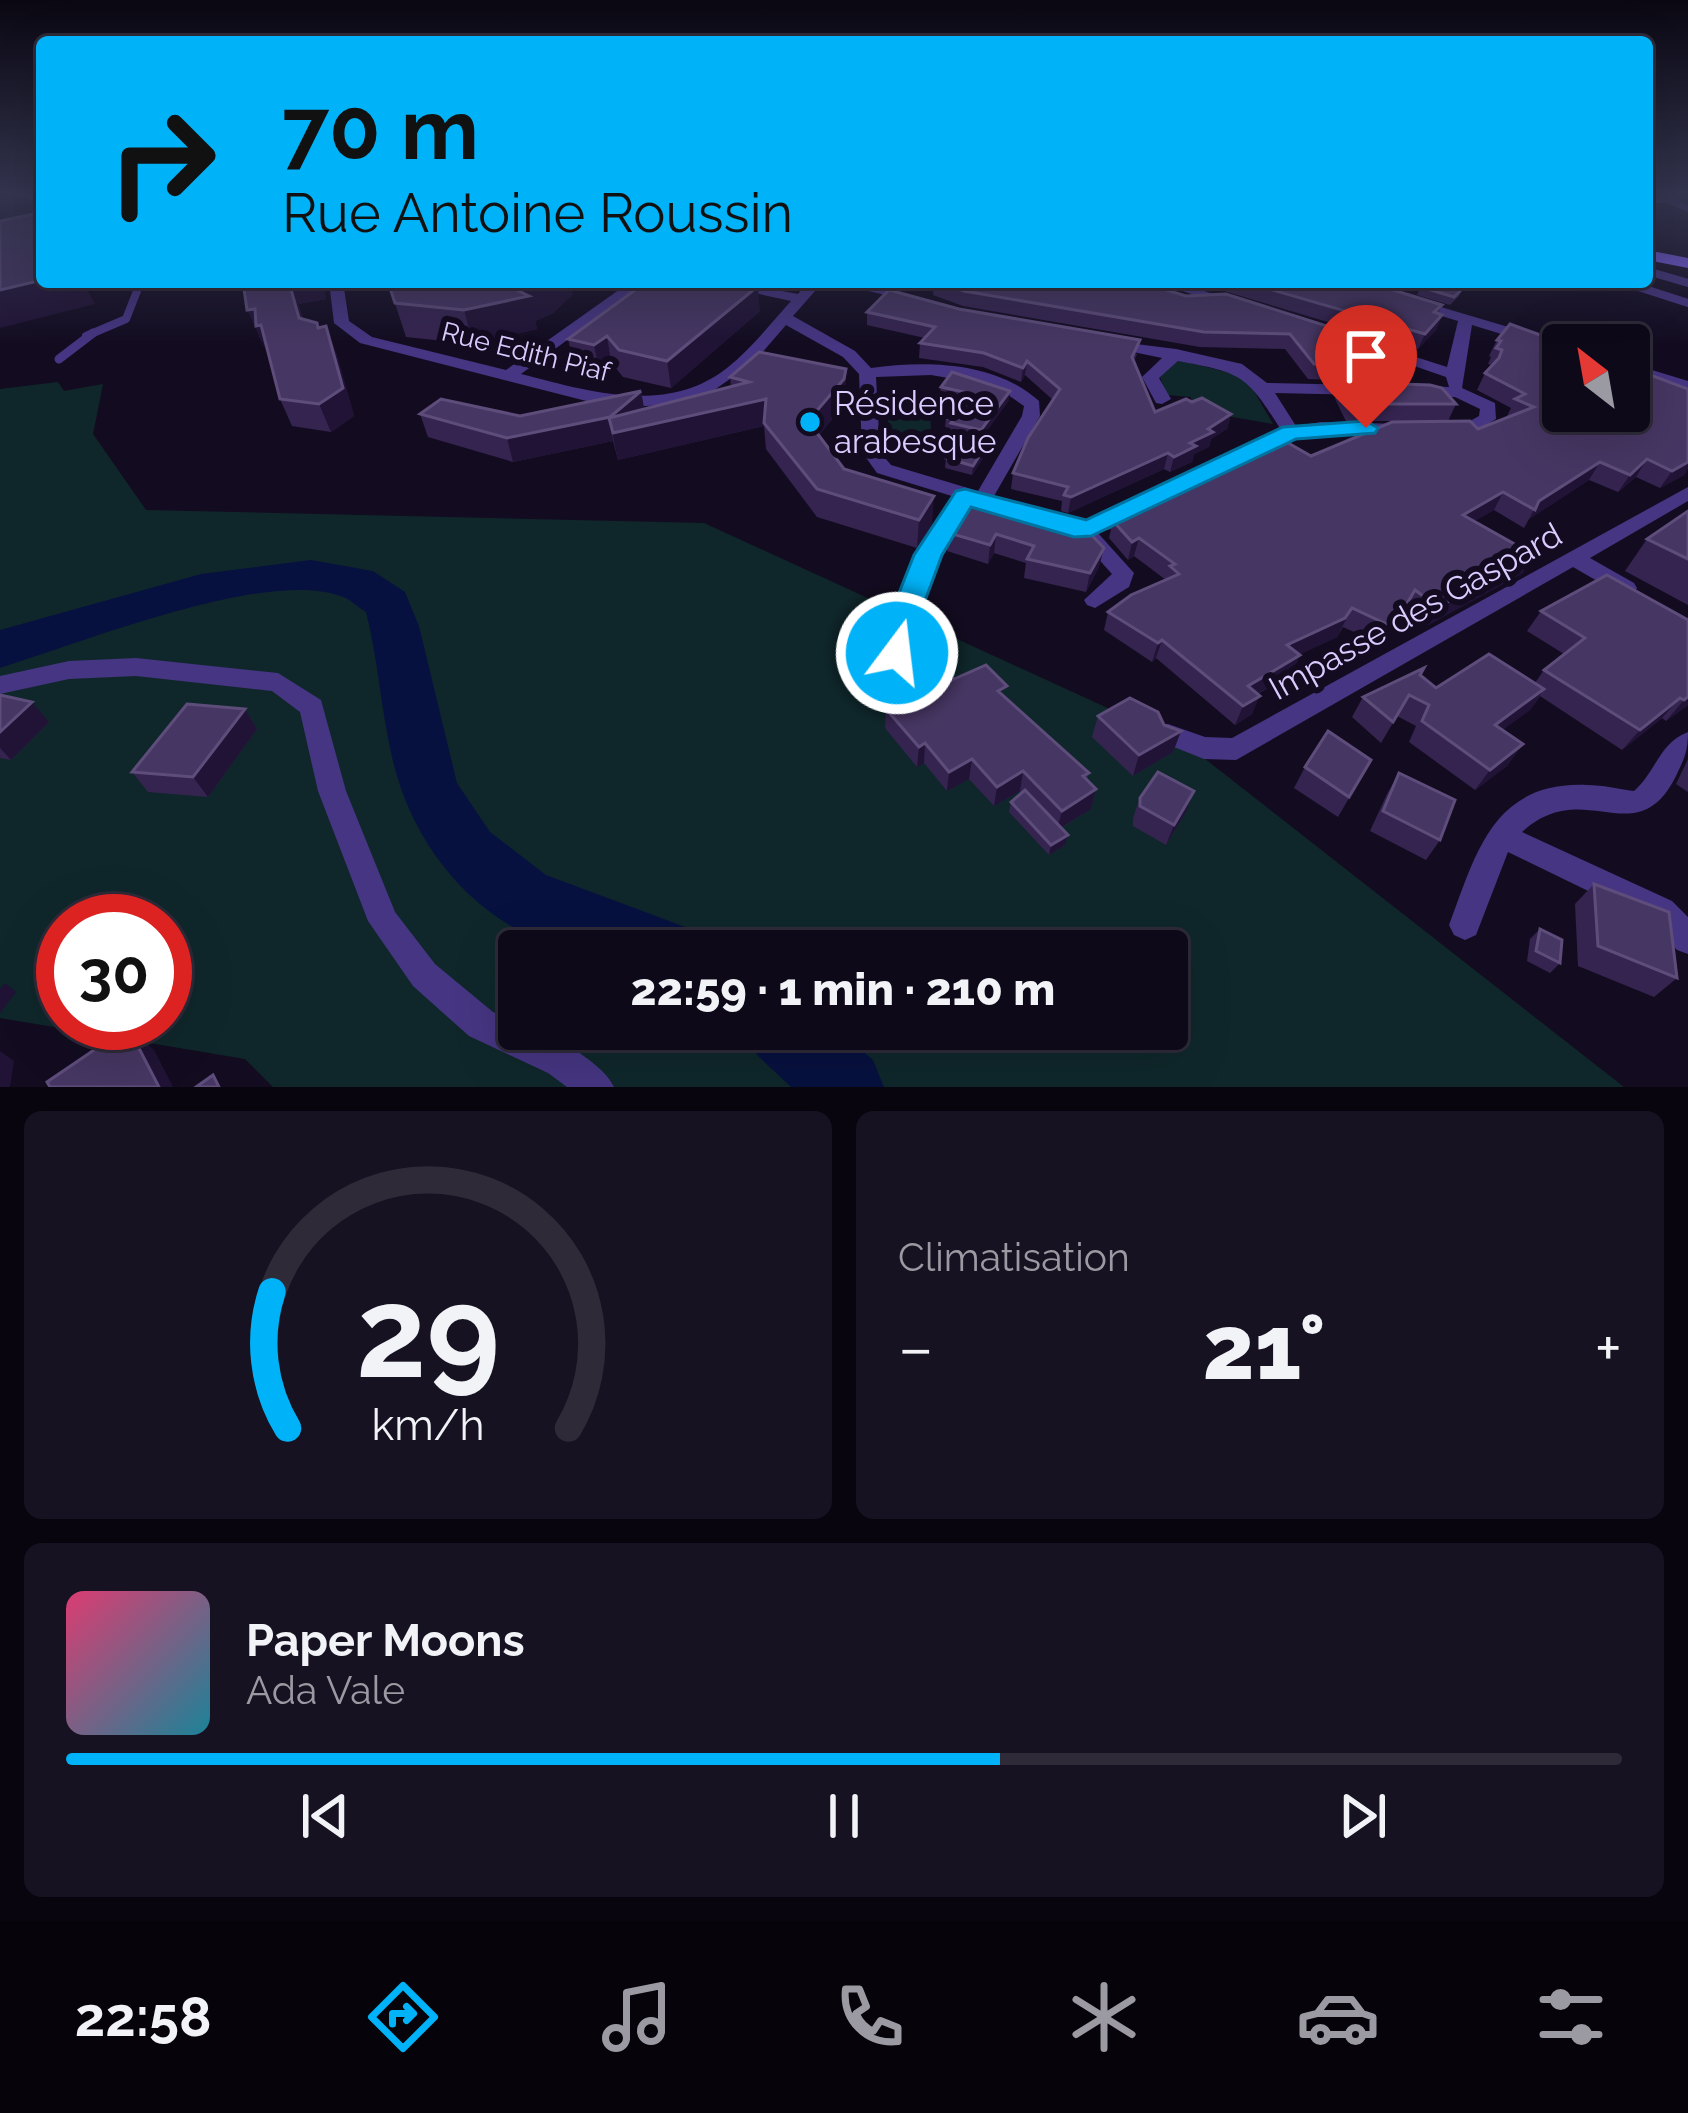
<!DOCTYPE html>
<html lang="fr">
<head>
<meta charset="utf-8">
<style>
	:root { --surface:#0e0919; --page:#171222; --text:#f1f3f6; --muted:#9b9aa2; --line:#2e2a38; --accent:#00b2f7 }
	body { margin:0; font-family:Raleway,sans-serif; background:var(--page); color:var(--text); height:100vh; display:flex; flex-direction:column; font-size:45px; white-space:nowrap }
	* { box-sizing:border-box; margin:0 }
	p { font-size:39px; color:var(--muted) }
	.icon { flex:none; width:66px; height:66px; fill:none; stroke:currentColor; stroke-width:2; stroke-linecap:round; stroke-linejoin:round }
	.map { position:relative; height:1087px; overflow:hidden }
	.details { display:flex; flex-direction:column; gap:24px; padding:24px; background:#08050e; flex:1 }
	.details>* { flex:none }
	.hud { position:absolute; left:36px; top:36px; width:1617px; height:252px; border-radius:12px; box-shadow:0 12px 48px #0002,0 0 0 3px var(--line); background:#00b2f7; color:#111; overflow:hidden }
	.needle { width:78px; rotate:329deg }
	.fabs { position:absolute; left:1542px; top:324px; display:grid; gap:24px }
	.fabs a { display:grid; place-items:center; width:108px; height:108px; border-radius:12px; background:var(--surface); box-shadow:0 12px 48px #0002,0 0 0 3px var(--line); font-size:60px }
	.speed { position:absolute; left:36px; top:894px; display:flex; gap:24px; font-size:60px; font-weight:700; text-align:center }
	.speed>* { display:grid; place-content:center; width:156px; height:156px; border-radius:50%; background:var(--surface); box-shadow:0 12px 48px #0002,0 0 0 3px var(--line); line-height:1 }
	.speed .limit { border:18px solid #d22; background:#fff; color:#111 }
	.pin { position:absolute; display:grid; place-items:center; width:102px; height:102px; color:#fff; margin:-123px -51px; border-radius:50% 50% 50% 0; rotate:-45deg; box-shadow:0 0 12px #0007 }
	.pin .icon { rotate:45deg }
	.me { position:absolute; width:132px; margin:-66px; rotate:15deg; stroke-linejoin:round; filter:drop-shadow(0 0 9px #0008) }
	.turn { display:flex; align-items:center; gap:42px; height:252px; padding:0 48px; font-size:54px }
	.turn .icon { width:156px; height:156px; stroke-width:2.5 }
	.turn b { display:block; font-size:84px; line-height:102px }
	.big { font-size:90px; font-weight:800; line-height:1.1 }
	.details .widget { flex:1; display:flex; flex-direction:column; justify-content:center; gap:18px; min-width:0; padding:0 42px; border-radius:18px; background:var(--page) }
	.details .dial { align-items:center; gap:0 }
	.dial svg { height:312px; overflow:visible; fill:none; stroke:var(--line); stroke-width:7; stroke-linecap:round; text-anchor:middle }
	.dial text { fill:var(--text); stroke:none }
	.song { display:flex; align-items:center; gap:36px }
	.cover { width:144px; height:144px; border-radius:18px; background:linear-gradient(135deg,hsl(340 70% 55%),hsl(190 70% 35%)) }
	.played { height:12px; border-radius:6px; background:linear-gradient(90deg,var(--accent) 60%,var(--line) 60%) }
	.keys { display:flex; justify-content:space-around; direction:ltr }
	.heat { display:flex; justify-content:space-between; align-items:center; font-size:66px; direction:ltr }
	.details .tiles { flex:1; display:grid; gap:24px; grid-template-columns:1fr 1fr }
	.widget:last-child { grid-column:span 2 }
	.trip { position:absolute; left:498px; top:930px; width:690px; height:120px; border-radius:12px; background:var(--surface); box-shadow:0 12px 48px #0002,0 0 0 3px var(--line); font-weight:800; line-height:120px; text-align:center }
	.dock { display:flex; height:192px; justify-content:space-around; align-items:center; background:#06040a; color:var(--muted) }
	.dock .icon { width:84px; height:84px }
	.dock .selected { color:var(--accent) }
	.dock b { font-size:54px; color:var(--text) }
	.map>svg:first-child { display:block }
	.green { fill:#0f272b; fill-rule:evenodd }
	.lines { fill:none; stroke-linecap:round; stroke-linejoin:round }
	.river { fill:#07113f; fill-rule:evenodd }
	.lane-far1 { stroke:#463582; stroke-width:8 }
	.lane { stroke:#463582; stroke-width:9 }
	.street { fill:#463582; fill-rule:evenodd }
	.secondary { fill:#8363ff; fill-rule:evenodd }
	.wall { fill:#352450 }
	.shaded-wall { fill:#201335 }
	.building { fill:#463663; stroke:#5e4d7b; stroke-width:3 }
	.route { fill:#00b2f7; stroke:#0074a1; stroke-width:3 }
	.poi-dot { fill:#00b2f7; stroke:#130c21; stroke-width:4.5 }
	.labels { text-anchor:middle; stroke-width:12; stroke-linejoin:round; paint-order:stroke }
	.far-street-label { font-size:27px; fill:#dbccff; stroke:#130c21 }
	.poi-label { font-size:33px; fill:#dbccff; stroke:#130c21; text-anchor:start }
	.street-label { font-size:33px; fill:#dbccff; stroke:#130c21 }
</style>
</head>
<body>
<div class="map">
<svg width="1688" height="1087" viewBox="0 0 1688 1087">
	<rect width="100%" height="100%" fill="#130c21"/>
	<g class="green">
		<path d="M1179 360 1246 377 1273 424 1191 410V397L1167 395 1160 377Z"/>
		<path d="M58 382 64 391 103 384 93 434 146 510 704 523 1186 744 1624 1087H273L245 1059 0 1018V389ZM63 921H165V1023H63ZM519 951H1167V1029H519Z"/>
		<path d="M887 395H928L932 439H889Z"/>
	</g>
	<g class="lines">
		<g class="river">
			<path d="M311 560 373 571 405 592 419 626 457 783 490 832 546 875 688 928 698 951C661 951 604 959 569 950 478 927 412 847 392 757 381 709 378 660 366 612 359 608 351 600 343 597 271 566 76 645 0 668V630L201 574Z"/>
			<path d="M747 1029H837L873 1060 884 1087H791L757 1055Z"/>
		</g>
		<g class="lane-far1">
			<path d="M1647 271 1688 283"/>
			<path d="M1623 282 1688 303"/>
			<path d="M86 336 126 319 137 291 132 282"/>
		</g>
		<path class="lane" d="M59 359 93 333"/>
		<g class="street">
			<path d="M14 193 42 195V203L16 196Z"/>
			<path d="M1647 195 1673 197 1688 206V212L1666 203H1647Z"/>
			<path d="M329 282H343L349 321 372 337 506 370 630 282H646L521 374C588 391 666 416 727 368 751 349 770 324 791 301L704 282H734L798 294 808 282H823L793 316 855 351 871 368C927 360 996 362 1039 401L1040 416 994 496 1083 522 1103 518 1281 430C1246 374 1242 373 1178 361L1159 378 1171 399 1162 404 1156 403 1142 377 1162 358 1104 346V340L1176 349 1242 364 1267 383 1364 385 1372 390 1364 395 1275 393 1296 426 1321 422 1403 424 1412 429 1403 434 1321 432 1296 437 1116 528 1097 532 1134 573 1129 587 1095 608 1087 605 1084 600 1112 574 1076 534 987 507 974 506 971 503C953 532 900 615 908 649 911 658 918 665 923 673L920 679C908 683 903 682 895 671 890 663 885 654 884 644 882 605 933 530 955 497L877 473 862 452 859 374 843 357 786 325 755 361 713 391 681 402 648 406H606L360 343 334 323ZM931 375 995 386 1024 406 1022 416 978 491 891 465 880 452 876 377Z"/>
			<path d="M830 282H858L918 297 911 301Z"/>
			<path d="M1156 282H1178L1239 303 1227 306Z"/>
			<path d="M1414 299 1569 345H1563V353L1472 325 1462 388 1495 403 1496 419 1472 434H1440L1437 430 1440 426 1463 425 1479 416 1480 409 1455 397 1419 396 1411 391 1419 386 1449 387 1446 377 1322 334 1330 329 1335 331 1447 367 1458 321 1409 306 1407 303Z"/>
			<path d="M1629 363 1688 381V391L1629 373Z"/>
			<path d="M1688 487V501L1590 558 1634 583 1637 588 1634 593H1618L1573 567 1236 760 1204 759 1159 741 1155 734 1159 727 1168 724 1205 737 1232 738Z"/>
			<path d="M136 658 278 673 321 700 346 791 395 912 435 964 493 1012 519 1024V1029C546 1029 603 1062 614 1087H567L548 1073 469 1036 413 986 368 921 318 791 300 712 272 691 136 676 69 679 0 694V676L69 661Z"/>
			<path d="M1688 732C1688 752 1684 759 1676 776 1636 856 1585 774 1522 832L1672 901 1688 917V954L1677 950 1650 921 1508 852 1476 935 1465 940 1454 935 1449 925C1476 853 1493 781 1587 785 1603 785 1618 789 1634 791 1656 772 1659 743 1688 732Z"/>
		</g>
		<path class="secondary" d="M1647 250 1688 258V268L1647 260Z"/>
	</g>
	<g class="wall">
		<path d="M243 282H323L326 299 298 304 303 319 319 328 336 353 354 416 331 432 292 426 280 399 268 352 259 336Z"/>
		<path d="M388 282 573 294 553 313 535 321 537 329 473 344 406 337Z"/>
		<path d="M934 282H1140L1186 296 1356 342 1355 347 1371 365 1365 381 1308 379 1285 349 1200 347 963 306 933 295Z"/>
		<path d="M1194 282H1367L1442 305 1438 314 1442 315 1436 330 1418 349Z"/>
		<path d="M1421 287 1463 288 1459 296 1450 305 1417 295Z"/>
		<path d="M760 311 671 388 623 377 611 362 599 371 574 365 568 339Z"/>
		<path d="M867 312 1137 354 1134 361 1155 412 1192 402 1231 414 1227 429 1211 439 1209 447 1194 454 1192 462 1170 472 1164 469 1068 513 1061 511 1062 501 1011 489 1013 473 1053 400 1025 375 1021 382 983 367 919 358 920 343 925 338 867 325Z"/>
		<path d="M1497 340 1688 389V468L1684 475 1660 488 1636 477 1618 492 1589 480 1529 519 1524 528 1494 510 1474 521 1523 573 1428 625 1405 609 1383 645 1343 627 1337 637 1300 654 1292 673 1258 694 1252 714 1235 725 1156 658 1152 662 1104 630 1108 612 1166 580 1134 556 1128 560 1109 538 1113 521 1311 456 1478 429 1509 417 1507 416 1511 408 1477 390 1485 373 1492 365 1488 364 1491 357 1489 356Z"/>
		<path d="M846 369 844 405 819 435 844 469 932 524 917 548 817 517 766 449 764 426 618 460 613 441 513 462 428 437 420 414 520 416 641 391 644 409 731 386 730 377Z"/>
		<path d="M1342 382 1456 404 1448 421H1346L1335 399Z"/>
		<path d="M941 387 1009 400 980 440 950 433V428L945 427 946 418 958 400 940 396Z"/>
		<path d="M988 442 987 452 972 475 945 468 946 458Z"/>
		<path d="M1688 511V605L1625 571 1647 539Z"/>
		<path d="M1018 519 1099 567 1086 592 1024 578 1026 563 994 553 988 564 947 551 949 533Z"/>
		<path d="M1541 611 1688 620V705L1666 721 1662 718 1622 750 1540 696 1530 710 1502 730 1508 765 1475 790 1409 742 1416 726 1397 716 1381 743 1352 717 1363 697 1420 675 1436 688 1535 683 1544 670 1564 654 1527 631Z"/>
		<path d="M852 639 898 660 897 680 881 688 852 660Z"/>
		<path d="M0 695 49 722 11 760 0 758Z"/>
		<path d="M1005 697 1089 773 1087 780 1096 789 1091 809 1061 828 1065 845 1049 855 1009 812 1011 802 1022 793 1020 791 994 806 969 779 947 791 924 763 917 767 885 728 886 709Z"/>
		<path d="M245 709 257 729 208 797 148 792 132 772Z"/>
		<path d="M1098 716 1164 725 1181 731 1173 752 1133 776 1092 737Z"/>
		<path d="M1688 759V792L1676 784Z"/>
		<path d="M1371 760 1338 817 1294 788 1305 767Z"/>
		<path d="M1399 773 1440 840 1426 860 1370 831 1387 794Z"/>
		<path d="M1140 798 1186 812 1166 845 1133 826V818Z"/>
		<path d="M1594 884 1677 978 1654 997 1578 966 1575 904Z"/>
		<path d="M1540 929 1560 963 1550 973 1527 961 1530 939Z"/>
	</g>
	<g class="shaded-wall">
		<path d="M42 280V282H83L95 304 0 328V290Z"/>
		<path d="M289 282H323L325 289 326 299 298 304 310 344 299 318Z"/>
		<path d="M542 282H570L573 294 553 313 535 321 537 329 473 344 464 310Z"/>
		<path d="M758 286 760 311 671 388 667 361Z"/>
		<path d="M255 309 273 351 267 352 247 310Z"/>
		<path d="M1442 315 1436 330 1418 349 1425 334Z"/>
		<path d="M326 326 336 353 354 416 331 432 319 404Z"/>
		<path d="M607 336 611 362 599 371 594 345Z"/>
		<path d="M1027 361 1025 375 1021 382 1023 368Z"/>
		<path d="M846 369 844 405 809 448 808 421Z"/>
		<path d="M641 391 645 414 766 399 764 426 618 460 609 418 613 441 513 462 507 438Z"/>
		<path d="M1010 391 1009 400 980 440 981 430Z"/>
		<path d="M1231 414 1227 429 1211 439 1209 447 1194 454 1192 462 1170 472 1174 457 1208 429Z"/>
		<path d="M988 442 987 452 972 475 973 466Z"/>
		<path d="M1168 453 1164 469 1068 513 1071 497Z"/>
		<path d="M1688 457V468L1684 475 1660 488 1672 471Z"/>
		<path d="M1647 459 1636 477 1618 492 1630 475Z"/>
		<path d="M1600 462 1589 480 1529 519 1539 501Z"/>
		<path d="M1503 492 1494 510 1453 532 1463 515Z"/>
		<path d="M934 496 932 524 917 548 919 520Z"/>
		<path d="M996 534 994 553 988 564 990 545Z"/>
		<path d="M1139 538 1134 556 1128 560 1132 542Z"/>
		<path d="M1104 548 1099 567 1086 592 1090 573Z"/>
		<path d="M1534 555 1523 573 1428 625 1438 607Z"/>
		<path d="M1352 608 1337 637 1280 664 1287 645Z"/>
		<path d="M1162 640 1156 658 1152 662 1158 643Z"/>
		<path d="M1300 655 1292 673 1240 704 1248 686Z"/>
		<path d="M898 660 897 680 881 688V668Z"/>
		<path d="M1544 689 1530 710 1481 746 1495 725Z"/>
		<path d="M1260 696 1252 714 1235 725 1243 706Z"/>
		<path d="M1688 697V705L1666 721 1684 700Z"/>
		<path d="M1680 698 1662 718 1622 750 1640 730Z"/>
		<path d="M32 702 49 722 11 760 0 748V732Z"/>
		<path d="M245 709 257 729 208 797 193 777Z"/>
		<path d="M1181 731 1173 752 1133 776 1139 755Z"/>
		<path d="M925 743 924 763 917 767 919 747Z"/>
		<path d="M1523 744 1508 765 1475 790 1490 770Z"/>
		<path d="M972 759 969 779 947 791 949 772Z"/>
		<path d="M1023 771 1020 791 994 806 997 787Z"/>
		<path d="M1096 789 1091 809 1057 830 1062 811Z"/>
		<path d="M1194 791 1186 812 1166 845 1174 825Z"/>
		<path d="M1068 835 1065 845 1049 855 1051 845Z"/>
		<path d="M5 983 16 992 0 1013V989Z"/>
		<path d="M128 1027 154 1050 173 1087H159Z"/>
		<path d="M0 1051 14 1061 10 1087H0Z"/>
	</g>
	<g class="building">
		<path d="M42 212V280L0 290V221Z"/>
		<path d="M243 282H289L299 318 317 323 318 328 326 326 343 388 319 404 280 399 261 325 256 326 255 309 247 310Z"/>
		<path d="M388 282H542L519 291 529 296 464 310 395 303Z"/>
		<path d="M646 282H740L758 286 667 361 619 350 607 336 594 345 568 339Z"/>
		<path d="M939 282H1140L1186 296 1226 294 1349 333 1356 342H1351L1371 365 1314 364 1290 334 1204 332 964 291Z"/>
		<path d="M1245 282H1367L1442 305 1434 312 1442 315 1425 334Z"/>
		<path d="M1427 282H1442L1463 288 1454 297 1421 287Z"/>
		<path d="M889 290 959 309 1140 340 1132 357 1155 412 1186 399 1192 402 1202 398 1231 414 1208 429 1213 432 1190 443 1196 446 1174 457 1168 453 1071 497 1064 495 1068 487 1013 473 1028 438 1060 389 1027 361 1023 368 984 353 920 343 935 327 867 312Z"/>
		<path d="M1510 324 1568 345H1563V411H1629V367L1688 389V462L1672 471 1647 459 1630 475 1600 462 1539 501 1535 510 1503 492 1463 515 1534 555 1438 607 1415 590 1393 627 1352 608 1345 618 1287 645 1300 655 1248 686 1260 696 1243 706 1162 640 1158 643 1108 612 1131 595 1179 574 1170 566 1175 564 1139 538 1132 542 1113 521 1288 443 1311 456 1392 422 1470 421 1478 429 1534 407 1515 399 1525 394 1485 373 1499 358 1502 350 1496 348 1501 341 1497 340Z"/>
		<path d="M759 352 846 369 844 379 808 421 844 469 934 496 919 520 817 489 764 423 766 399 613 433 609 418 749 382 730 377Z"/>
		<path d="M952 372 1010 391 981 430 951 423 954 419 946 418 964 392 941 387Z"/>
		<path d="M1342 382 1430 385 1442 388 1456 404H1353Z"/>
		<path d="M641 391 610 417 507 438 420 414 441 399 520 416Z"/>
		<path d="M961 436 988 442 973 466 946 458Z"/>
		<path d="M969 505 1018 519 1020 515 1047 523 1051 515 1080 523 1104 548 1090 573 1027 559 1034 546 996 534 990 545 949 533Z"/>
		<path d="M1688 511V559L1647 539Z"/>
		<path d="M1607 575 1688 620V697L1684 700 1680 698 1640 730 1544 670 1585 638 1541 611Z"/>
		<path d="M876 628 898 660 881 668 852 639Z"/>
		<path d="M1489 654 1544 689 1495 725 1523 744 1490 770 1422 721 1429 705 1409 695 1393 722 1363 697 1424 668 1420 675 1436 688Z"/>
		<path d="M986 665 1007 686 998 691 1089 773 1083 776 1096 789 1062 811 1023 771 997 787 972 759 949 772 925 743 919 747 886 709Z"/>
		<path d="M0 695 32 702 0 732Z"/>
		<path d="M1130 698 1158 712 1164 725 1181 731 1139 755 1098 716Z"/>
		<path d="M187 704 245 709 193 777 132 772Z"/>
		<path d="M1328 731 1371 760 1349 797 1305 767Z"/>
		<path d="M1158 772 1194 791 1174 825 1140 806V798Z"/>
		<path d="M1399 773 1455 800 1440 840 1383 811Z"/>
		<path d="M1025 790 1068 835 1051 845 1011 802Z"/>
		<path d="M1594 884 1669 912 1677 978 1598 946Z"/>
		<path d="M1540 929 1562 940 1560 963 1536 951Z"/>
		<path d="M128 1027 159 1087H50L47 1082Z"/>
		<path d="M213 1075 219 1087H196Z"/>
	</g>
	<linearGradient id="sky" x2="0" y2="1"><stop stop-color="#0a0712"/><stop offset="0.56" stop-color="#33344e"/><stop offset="1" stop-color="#33344e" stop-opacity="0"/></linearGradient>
	<rect width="1688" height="346" fill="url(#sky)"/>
	<path class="route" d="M1366 421 1378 428 1375 433 1296 439 1091 536 1074 537 971 507 942 555 910 641 913 653 908 661H886L880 641 914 555 956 491 965 489 1086 520 1283 427Z"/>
	<circle class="poi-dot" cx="810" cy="422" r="12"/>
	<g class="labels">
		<g class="far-street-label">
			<text transform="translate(526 352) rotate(14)" y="9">Rue Edith Piaf</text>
		</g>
		<g class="poi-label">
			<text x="834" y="415">Résidence<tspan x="834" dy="38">arabesque</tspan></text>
		</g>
		<g class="street-label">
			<text transform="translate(1415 611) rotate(-29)" y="12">Impasse des Gaspard</text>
		</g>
	</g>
</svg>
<div class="fabs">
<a><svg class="needle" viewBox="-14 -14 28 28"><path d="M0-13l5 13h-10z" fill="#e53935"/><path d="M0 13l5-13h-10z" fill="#9b9aa2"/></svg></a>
</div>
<div class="speed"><div class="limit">30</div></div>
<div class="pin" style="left:1366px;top:428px;background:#d93025"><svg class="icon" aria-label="arrive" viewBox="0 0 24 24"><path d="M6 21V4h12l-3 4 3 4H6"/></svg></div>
<svg class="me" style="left:897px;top:653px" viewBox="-20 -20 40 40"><circle r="17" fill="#00b2f7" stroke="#fff" stroke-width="3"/><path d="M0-11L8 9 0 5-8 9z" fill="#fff"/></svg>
<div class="trip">22:59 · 1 min · 210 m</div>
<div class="hud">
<div class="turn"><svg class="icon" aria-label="right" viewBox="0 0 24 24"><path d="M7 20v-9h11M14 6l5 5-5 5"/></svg><div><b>70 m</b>Rue Antoine Roussin</div></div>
</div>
</div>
<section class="details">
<div class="tiles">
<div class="widget dial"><svg viewBox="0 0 100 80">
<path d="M14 69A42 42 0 1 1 86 69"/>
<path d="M14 69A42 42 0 0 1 10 34" stroke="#00b2f7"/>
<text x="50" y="56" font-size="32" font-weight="700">29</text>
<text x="50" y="72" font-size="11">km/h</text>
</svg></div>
<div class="widget"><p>Climatisation</p>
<div class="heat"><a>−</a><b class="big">21°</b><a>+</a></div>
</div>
<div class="widget">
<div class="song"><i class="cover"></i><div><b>Paper Moons</b><p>Ada Vale</p></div></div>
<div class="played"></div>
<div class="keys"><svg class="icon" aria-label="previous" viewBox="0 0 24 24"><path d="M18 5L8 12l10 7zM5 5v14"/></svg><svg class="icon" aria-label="pause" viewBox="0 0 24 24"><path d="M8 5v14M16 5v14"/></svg><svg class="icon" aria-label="next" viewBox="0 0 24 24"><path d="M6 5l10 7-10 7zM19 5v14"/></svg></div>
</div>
</div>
</section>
<nav class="dock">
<b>22:58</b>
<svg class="icon selected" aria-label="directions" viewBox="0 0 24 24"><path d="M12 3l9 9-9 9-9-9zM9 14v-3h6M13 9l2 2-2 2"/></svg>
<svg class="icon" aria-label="music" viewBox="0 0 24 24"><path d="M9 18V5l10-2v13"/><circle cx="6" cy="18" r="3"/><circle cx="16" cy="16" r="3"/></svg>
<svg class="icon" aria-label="phone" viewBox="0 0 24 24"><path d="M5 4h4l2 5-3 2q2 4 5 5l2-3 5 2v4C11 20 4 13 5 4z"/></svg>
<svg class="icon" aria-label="climate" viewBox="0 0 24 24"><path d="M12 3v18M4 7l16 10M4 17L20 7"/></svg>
<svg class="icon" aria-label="car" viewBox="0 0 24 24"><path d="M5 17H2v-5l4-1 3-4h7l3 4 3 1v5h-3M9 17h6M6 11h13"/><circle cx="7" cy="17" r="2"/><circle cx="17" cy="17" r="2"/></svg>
<svg class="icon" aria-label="filters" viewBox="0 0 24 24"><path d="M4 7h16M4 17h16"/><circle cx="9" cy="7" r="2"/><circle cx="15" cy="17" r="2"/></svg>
</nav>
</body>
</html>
